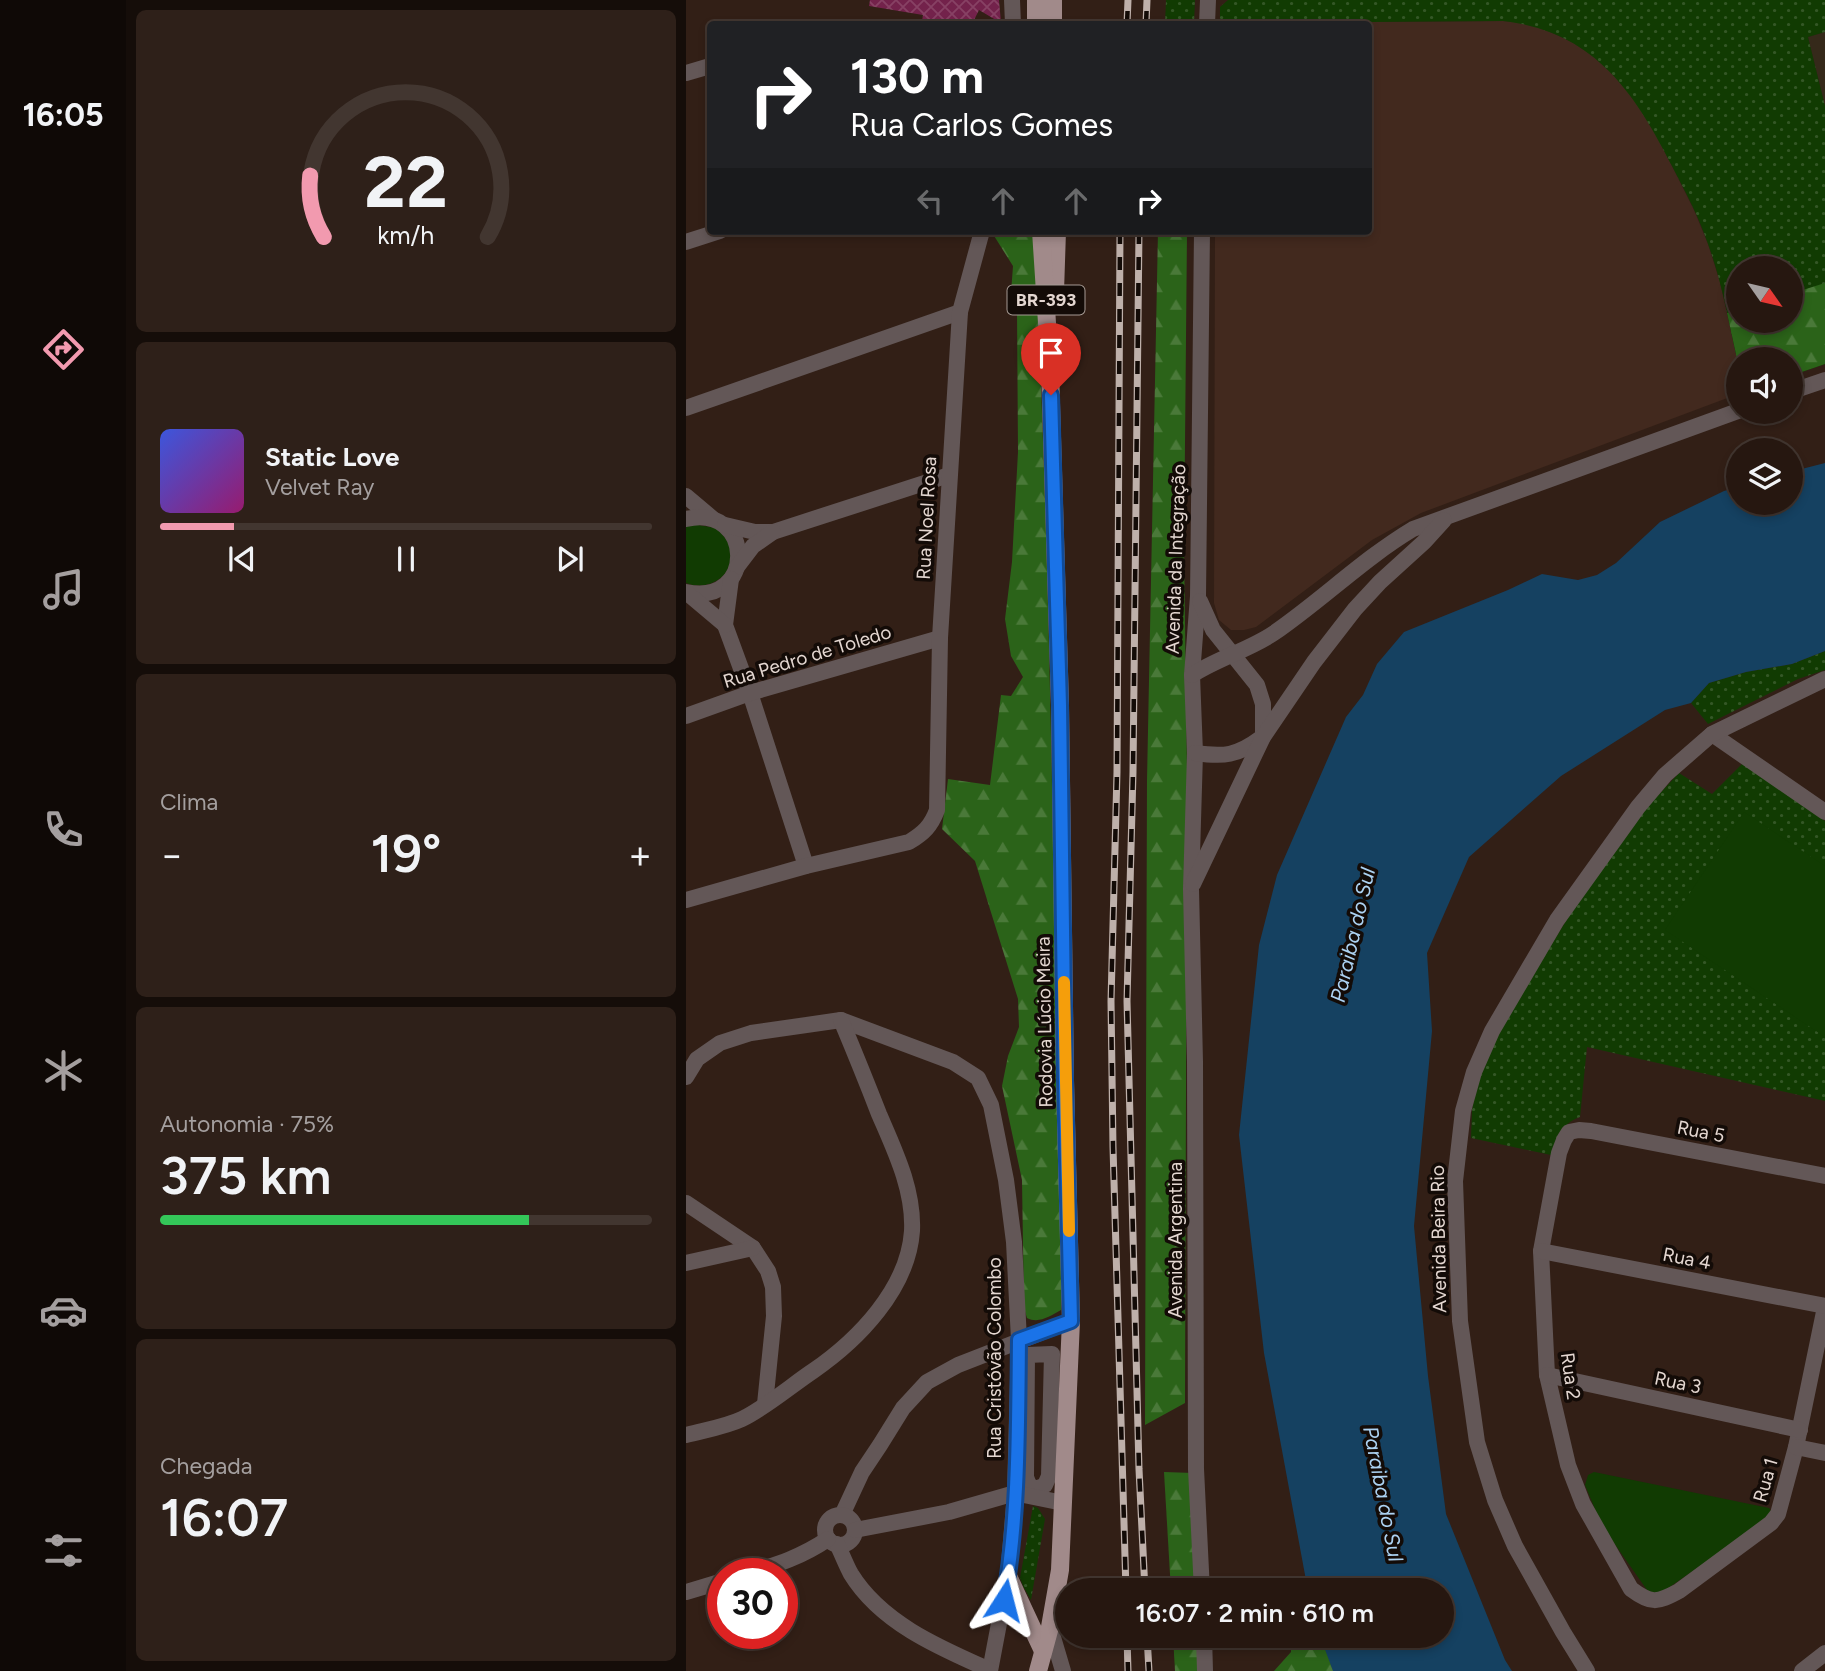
<!DOCTYPE html>
<html lang="pt">
<head>
<meta charset="utf-8">
<style>
	:root { --surface:#261710; --page:#2e2019; --text:#f1f3f6; --muted:#a49f9f; --line:#423630; --accent:#f29aaf }
	body { margin:0; font-family:Figtree,sans-serif; background:var(--page); color:var(--text); height:100vh; display:flex; flex-direction:column; font-size:26px; white-space:nowrap }
	* { box-sizing:border-box; margin:0 }
	p { font-size:23px; color:var(--muted) }
	.icon { flex:none; width:38px; height:38px; fill:none; stroke:currentColor; stroke-width:2; stroke-linecap:round; stroke-linejoin:round }
	.map { position:relative; flex:1; overflow:hidden }
	.panel { display:flex; flex-direction:column; gap:10px; padding:10px; background:#150d09; width:560px }
	.panel>* { flex:none }
	.hud { position:absolute; left:21px; top:21px; width:665px; height:214px; border-radius:7px; box-shadow:0 4px 10px #0003,0 0 0 2px var(--line); background:#202124; color:#fff; overflow:hidden }
	.needle { width:46px; rotate:124deg }
	.tools { position:absolute; left:1040px; top:256px; display:grid; gap:14px }
	.tools a { display:grid; place-items:center; width:77px; height:77px; border-radius:50%; background:var(--surface); box-shadow:0 4px 10px #0003,0 0 0 2px var(--line); font-size:35px }
	.speed { position:absolute; left:21px; top:1558px; display:flex; gap:14px; font-size:35px; font-weight:700; text-align:center }
	.speed>* { display:grid; place-content:center; width:91px; height:91px; border-radius:50%; background:var(--surface); box-shadow:0 4px 10px #0003,0 0 0 2px var(--line); line-height:1 }
	.speed .limit { border:10px solid #d22; background:#fff; color:#111 }
	.pin { position:absolute; display:grid; place-items:center; width:60px; height:60px; color:#fff; margin:-72px -30px; border-radius:50% 50% 50% 0; rotate:-45deg; box-shadow:0 0 7px #0007 }
	.pin .icon { rotate:45deg }
	.me { position:absolute; width:77px; margin:-38px; rotate:9deg; stroke-linejoin:round; filter:drop-shadow(0 0 5px #0008) }
	.turn { display:flex; align-items:center; gap:24px; height:147px; padding:0 28px; font-size:32px }
	.turn .icon { width:91px; height:91px; stroke-width:2.5 }
	.turn b { display:block; font-size:49px; line-height:60px }
	.lanes { display:flex; align-items:center; height:66px; padding:0 28px; background:#0003; justify-content:center; gap:35px; direction:ltr }
	.lanes .off { opacity:.35 }
	.big { font-size:52px; font-weight:600; line-height:1.1 }
	.panel .widget { flex:1; display:flex; flex-direction:column; justify-content:center; gap:10px; min-width:0; padding:0 24px; border-radius:10px; background:var(--page) }
	.panel .dial { align-items:center; gap:0 }
	.dial svg { height:182px; overflow:visible; fill:none; stroke:var(--line); stroke-width:7; stroke-linecap:round; text-anchor:middle }
	.dial text { fill:var(--text); stroke:none }
	.song { display:flex; align-items:center; gap:21px }
	.cover { width:84px; height:84px; border-radius:10px; background:linear-gradient(135deg,hsl(230 70% 55%),hsl(320 70% 35%)) }
	.played { height:7px; border-radius:4px; background:linear-gradient(90deg,var(--accent) 15%,var(--line) 15%) }
	.keys { display:flex; justify-content:space-around; direction:ltr }
	.heat { display:flex; justify-content:space-between; align-items:center; font-size:38px; direction:ltr }
	.charge { height:10px; border-radius:5px; background:linear-gradient(90deg,#34c759 75%,var(--line) 0) }
	.trip { position:absolute; left:369px; top:1578px; width:399px; height:70px; border-radius:35px; background:var(--surface); box-shadow:0 4px 10px #0003,0 0 0 2px var(--line); font-weight:600; line-height:70px; text-align:center }
	main { display:flex; flex:1; min-height:0 }
	.tab-bar { display:flex; flex-direction:column; width:126px; justify-content:space-around; align-items:center; background:#0f0906; color:var(--muted) }
	.tab-bar .icon { width:49px; height:49px }
	.tab-bar .active { color:var(--accent) }
	.tab-bar b { font-size:32px; color:var(--text) }
	.map>svg:first-child { display:block }
	.built { fill:#42291e }
	.education { fill:#35291a }
	.grass { fill:url(#grass-dots); fill-rule:evenodd }
	.forest { fill:url(#forest-firs) }
	.park { fill:#113b02 }
	.water { fill:#154161 }
	.building { fill:url(#building-cross-hatch) }
	.lines { fill:none; stroke-linecap:round; stroke-linejoin:round }
	.minor { stroke:#635757; stroke-width:16 }
	.major { stroke:#a18a8a; stroke-width:18 }
	.rail-casing { stroke:#beb0aa; stroke-width:7 }
	.rail { stroke:#130b07; stroke-width:4.5; stroke-dasharray:13; stroke-linecap:butt }
	.route-casing { stroke:#114b97; stroke-width:18 }
	.route { stroke:#1a73e8; stroke-width:12 }
	.slow { stroke:#f59e0b; stroke-width:12 }
	.labels { text-anchor:middle; stroke-width:7; stroke-linejoin:round; paint-order:stroke }
	.shield { fill:#130b07; stroke:#a59a94; stroke-width:2 }
	.shield-label { font-size:18px; font-weight:bold; fill:#e4d7d1 }
	.street-label { font-size:19px; fill:#e4d7d1; stroke:#130b07 }
	.water-label { font-size:21px; font-style:italic; fill:#acd2f2; stroke:#130b07 }
</style>
</head>
<body>
<main>
<nav class="tab-bar">
<b>16:05</b>
<svg class="icon active" aria-label="directions" viewBox="0 0 24 24"><path d="M12 3l9 9-9 9-9-9zM9 14v-3h6M13 9l2 2-2 2"/></svg>
<svg class="icon" aria-label="music" viewBox="0 0 24 24"><path d="M9 18V5l10-2v13"/><circle cx="6" cy="18" r="3"/><circle cx="16" cy="16" r="3"/></svg>
<svg class="icon" aria-label="phone" viewBox="0 0 24 24"><path d="M5 4h4l2 5-3 2q2 4 5 5l2-3 5 2v4C11 20 4 13 5 4z"/></svg>
<svg class="icon" aria-label="climate" viewBox="0 0 24 24"><path d="M12 3v18M4 7l16 10M4 17L20 7"/></svg>
<svg class="icon" aria-label="car" viewBox="0 0 24 24"><path d="M5 17H2v-5l4-1 3-4h7l3 4 3 1v5h-3M9 17h6M6 11h13"/><circle cx="7" cy="17" r="2"/><circle cx="17" cy="17" r="2"/></svg>
<svg class="icon" aria-label="filters" viewBox="0 0 24 24"><path d="M4 7h16M4 17h16"/><circle cx="9" cy="7" r="2"/><circle cx="15" cy="17" r="2"/></svg>
</nav>
<section class="panel">
<div class="widget dial"><svg viewBox="0 0 100 80">
<path d="M14 69A42 42 0 1 1 86 69"/>
<path d="M14 69A42 42 0 0 1 8 42" stroke="#f29aaf"/>
<text x="50" y="56" font-size="32" font-weight="700">22</text>
<text x="50" y="72" font-size="11">km/h</text>
</svg></div>
<div class="widget">
<div class="song"><i class="cover"></i><div><b>Static Love</b><p>Velvet Ray</p></div></div>
<div class="played"></div>
<div class="keys"><svg class="icon" aria-label="previous" viewBox="0 0 24 24"><path d="M18 5L8 12l10 7zM5 5v14"/></svg><svg class="icon" aria-label="pause" viewBox="0 0 24 24"><path d="M8 5v14M16 5v14"/></svg><svg class="icon" aria-label="next" viewBox="0 0 24 24"><path d="M6 5l10 7-10 7zM19 5v14"/></svg></div>
</div>
<div class="widget"><p>Clima</p>
<div class="heat"><a>−</a><b class="big">19°</b><a>+</a></div>
</div>
<div class="widget"><p>Autonomia · 75%</p><b class="big">375 km</b><div class="charge"></div></div>
<div class="widget"><p>Chegada</p><b class="big">16:07</b></div>
</section>
<div class="map">
<svg width="1139" height="1671" viewBox="0 0 1139 1671">
	<defs>
		<pattern id="grass-dots" width="8" height="8" patternUnits="userSpaceOnUse" patternTransform="scale(1.75)"><rect width="8" height="8" fill="#113b02"/><path d="M2 2h.1M6 6h.1" fill="none" stroke="#345726" stroke-width="1.8" stroke-linecap="round"/></pattern>
		<pattern id="forest-firs" width="22" height="20" patternUnits="userSpaceOnUse" patternTransform="scale(1.75)"><rect width="22" height="20" fill="#2b6319"/><path d="M5 1l3.5 6h-7zM16 11l3.5 6h-7z" fill="#4a7939"/></pattern>
		<pattern id="building-cross-hatch" width="8" height="8" patternUnits="userSpaceOnUse" patternTransform="scale(1.75)"><rect width="8" height="8" fill="#73224b"/><path d="M0 0l8 8M0 8l8-8" fill="none" stroke="#874164"/></pattern>
	</defs>
	<rect width="100%" height="100%" fill="#321f16"/>
	<path class="built" d="M817 21 840 23 862 31 886 42 907 56 927 73 951 103 973 140 1008 210 1022 244 1034 282 1052 363V394L735 513 686 540 570 627 558 630H545L533 620 528 603 529 231H682V24H534V23Z"/>
	<path class="education" d="M1139 32V106L1122 37Z"/>
	<g class="grass">
		<path d="M480 0H509L508 24H479Z"/>
		<path d="M542 0H1139V32L1122 37 1139 106V364L1104 376V359H1052V363C1043 323 1036 282 1022 244 1013 217 999 191 986 166 948 91 907 31 817 21L534 23V7ZM1052 268H1104V320H1052Z"/>
		<path d="M1139 651V670L1112 679 1022 724 1005 703 1023 683 1060 672 1106 664Z"/>
		<path d="M1057 763 1139 821V1101L901 1047 894 1117C876 1123 872 1138 865 1155L785 1138 786 1110 795 1064 817 1023 888 908 959 809 993 773 1026 794Z"/>
		<path d="M347 1506 352 1508 359 1519 345 1600 337 1586 334 1578Z"/>
	</g>
	<g class="forest">
		<path d="M305 231H348C366 580 367 930 376 1279L375 1310C364 1316 353 1324 341 1318L338 1308 336 1180 316 1086 322 1056 333 1027 332 999 289 861 256 829 262 779 304 785 315 695 325 696 337 677 325 656 319 619 326 562 332 452 331 309 324 307 327 266Z"/>
		<path d="M472 231H501L498 549 501 771 499 1403 459 1425 461 781Z"/>
		<path d="M1139 283V364L1104 376V359H1052V363L1041 313 1052 310V320H1104V294Z"/>
		<path d="M478 1472 507 1473 510 1591H485Z"/>
		<path d="M487 1636H511L512 1671H489Z"/>
		<path d="M605 1636H646L667 1671H588L605 1652Z"/>
	</g>
	<g class="park">
		<path d="M6 524 30 528C35 533 41 539 44 546 45 549 45 553 45 557 44 579 20 591 0 583V526Z"/>
		<path d="M1058 812 1139 866V1037L979 930Z"/>
		<path d="M908 1472 1083 1508 1085 1511 1082 1519 975 1593 965 1592 961 1590 916 1526 899 1485 902 1475Z"/>
	</g>
	<path class="water" d="M1139 463V651L1106 664 1060 672 1023 683 1005 703 979 710 875 776 783 857 741 953 746 1031 728 1226 742 1376 760 1514 819 1660 826 1671H647L634 1636H756V1591H622L578 1353 553 1135 573 945 591 875 660 717 677 695 691 664 718 632 822 590 856 574 892 580 911 575 930 563 974 522 1038 491 1052 487V502H1104V472Z"/>
	<path class="building" d="M184 0H313L315 23 293 10 286 24H242L236 21 237 15 183 6Z"/>
	<g class="lines">
		<g class="minor">
			<path d="M326 0 327 24"/>
			<path d="M521 24 522 0"/>
			<path d="M0 73 24 66"/>
			<path d="M516 231 512 596 506 675 509 753 505 889 509 1062 510 1469 516 1591"/>
			<path d="M0 242 34 231"/>
			<path d="M1104 392 1139 380"/>
			<path d="M0 408 274 312"/>
			<path d="M0 496 26 518"/>
			<path d="M0 519C68 503 71 607 0 592"/>
			<path d="M39 525 69 532H87L263 475"/>
			<path d="M51 567 67 546 87 532"/>
			<path d="M45 579 39 625 64 693 120 866"/>
			<path d="M1 593 39 625"/>
			<path d="M514 601 527 630 571 685 577 704V737"/>
			<path d="M506 675C532 658 563 650 588 633 636 600 677 559 727 529L1052 411"/>
			<path d="M0 716 64 693 254 638"/>
			<path d="M1026 734 1139 812"/>
			<path d="M509 753C538 757 551 756 575 738"/>
			<path d="M507 884 577 737 628 662 669 609 694 582 738 542 758 520"/>
			<path d="M0 900 120 866 223 842C238 833 245 826 251 810L254 638 274 312 296 231"/>
			<path d="M0 1077 11 1059 34 1043 65 1033 155 1020 267 1062 292 1078 305 1105 320 1180 328 1242 333 1340 329 1493 322 1576 304 1671"/>
			<path d="M1139 1176 905 1131 893 1130 883 1132 878 1140 873 1153 855 1251 861 1375 882 1465 897 1504 945 1589C965 1604 971 1603 993 1591L1085 1523 1092 1514 1110 1447 1139 1307"/>
			<path d="M0 1203 67 1248 82 1271 87 1287 88 1316 79 1404"/>
			<path d="M855 1251 1139 1306"/>
			<path d="M0 1263 67 1248"/>
			<path d="M366 1354 363 1476 359 1485 350 1489 343 1485 340 1477 341 1355Z"/>
			<path d="M861 1375 1114 1430"/>
			<path d="M0 1435C19 1430 39 1427 56 1419 79 1408 106 1385 127 1371 172 1340 222 1289 226 1231 228 1190 209 1151 193 1114 181 1083 168 1051 155 1020"/>
			<path d="M1110 1447 1139 1453"/>
			<path d="M156 1515 176 1472 194 1445 217 1408 241 1382 272 1365 385 1321"/>
			<circle cx="154" cy="1530" r="15"/>
			<path d="M169 1530 263 1512 329 1493 377 1503"/>
			<path d="M151 1544C156 1554 160 1565 165 1574 195 1623 254 1648 304 1670"/>
			<path d="M63 1573C93 1564 115 1557 142 1539"/>
			<path d="M0 1592 37 1581"/>
			<path d="M364 1627 377 1671"/>
			<path d="M518 1636 519 1671"/>
			<path d="M901 1671 877 1632 829 1546 809 1500 791 1442 774 1321 769 1181 777 1111 788 1072 806 1031 871 920 952 807 979 775 1026 734 1139 679"/>
			<path d="M1116 1671 1139 1653"/>
		</g>
		<g class="major">
			<path d="M350 0V24"/>
			<path d="M367 0V24"/>
			<path d="M369 292 371 231"/>
			<path d="M322 1576 357 1651"/>
			<path d="M352 1671 364 1627 374 1570 385 1321 379 1080 374 705 364 369 355 231"/>
		</g>
		<defs>
			<g id="rail">
				<path d="M441 24 442 0"/>
				<path d="M460 24 461 0"/>
				<path d="M434 231 431 772 425 1001 427 1147 440 1591"/>
				<path d="M453 231 447 772 441 1001 453 1469 459 1591"/>
				<path d="M441 1636 442 1671"/>
				<path d="M461 1636 463 1671"/>
			</g>
		</defs>
		<use href="#rail" class="rail-casing"/>
		<use href="#rail" class="rail"/>
	</g>
	<g class="lines">
		<defs>
			<path id="route" d="M318 1600C333 1517 332 1425 333 1340L385 1321 379 1080 374 705 365 395"/>
		</defs>
		<use href="#route" class="route-casing"/>
		<use href="#route" class="route"/>
		<path class="slow" d="M378 982 383 1231"/>
	</g>
	<g class="labels">
		<rect class="shield" x="321.5" y="285.5" width="77" height="29" rx="5"/>
		<g class="shield-label">
			<text x="360" y="306">BR-393</text>
		</g>
		<g class="street-label">
			<text transform="translate(240 518) rotate(-87)" y="7">Rua Noel Rosa</text>
			<text transform="translate(489 559) rotate(-88)" y="7">Avenida da Integração</text>
			<text transform="translate(121 656) rotate(-17)" y="7">Rua Pedro de Toledo</text>
			<text transform="translate(358 1022) rotate(-91)" y="7">Rodovia Lúcio Meira</text>
			<text transform="translate(1015 1131) rotate(11)" y="7">Rua 5</text>
			<text transform="translate(752 1239) rotate(-91)" y="7">Avenida Beira Rio</text>
			<text transform="translate(489 1240) rotate(-90)" y="7">Avenida Argentina</text>
			<text transform="translate(1001 1258) rotate(11)" y="7">Rua 4</text>
			<text transform="translate(308 1358) rotate(-90)" y="7">Rua Cristóvão Colombo</text>
			<text transform="translate(885 1376) rotate(82)" y="7">Rua 2</text>
			<text transform="translate(992 1382) rotate(12)" y="7">Rua 3</text>
			<text transform="translate(1079 1480) rotate(-74)" y="7">Rua 1</text>
		</g>
		<g class="water-label">
			<text transform="translate(667 935) rotate(-77)" y="7">Paraiba do Sul</text>
			<text transform="translate(697 1494) rotate(79)" y="7">Paraiba do Sul</text>
		</g>
	</g>
</svg>
<div class="tools">
<a><svg class="needle" viewBox="-14 -14 28 28"><path d="M0-13l5 13h-10z" fill="#e53935"/><path d="M0 13l5-13h-10z" fill="#a49f9f"/></svg></a>
<a><svg class="icon" aria-label="sound" viewBox="0 0 24 24"><path d="M4 9h4l5-4v14l-5-4H4zM17 9q2 3 0 6"/></svg></a>
<a><svg class="icon" aria-label="layers" viewBox="0 0 24 24"><path d="M12 4l9 5-9 5-9-5zM3 14l9 5 9-5"/></svg></a>
</div>
<div class="speed"><div class="limit">30</div></div>
<div class="pin" style="left:365px;top:395px;background:#d93025"><svg class="icon" aria-label="arrive" viewBox="0 0 24 24"><path d="M6 21V4h12l-3 4 3 4H6"/></svg></div>
<svg class="me" style="left:318px;top:1600px" viewBox="-20 -20 40 40"><path d="M0-17L14 15 0 8-14 15z" fill="#1a73e8" stroke="#fff" stroke-width="4"/></svg>
<div class="trip">16:07 · 2 min · 610 m</div>
<div class="hud">
<div class="turn"><svg class="icon" aria-label="right" viewBox="0 0 24 24"><path d="M7 20v-9h11M14 6l5 5-5 5"/></svg><div><b>130 m</b>Rua Carlos Gomes</div></div>
<div class="lanes"><svg class="icon off" aria-label="left" viewBox="0 0 24 24"><path d="M17 20v-9H6M10 6l-5 5 5 5"/></svg><svg class="icon off" aria-label="ahead" viewBox="0 0 24 24"><path d="M12 20V5M6 11l6-6 6 6"/></svg><svg class="icon off" aria-label="ahead" viewBox="0 0 24 24"><path d="M12 20V5M6 11l6-6 6 6"/></svg><svg class="icon" aria-label="right" viewBox="0 0 24 24"><path d="M7 20v-9h11M14 6l5 5-5 5"/></svg></div>
</div>
</div>
</main>
</body>
</html>
